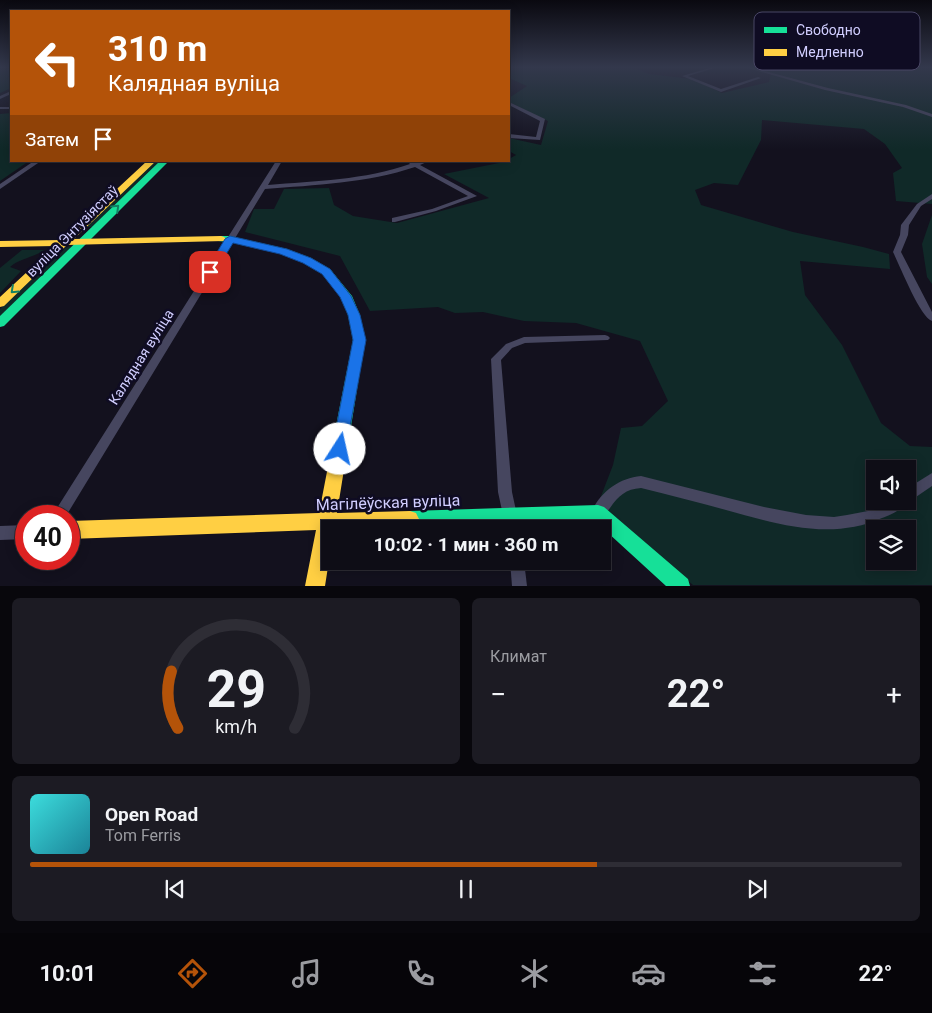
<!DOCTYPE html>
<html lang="ru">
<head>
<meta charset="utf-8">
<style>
	:root { --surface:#0e0d16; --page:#1c1b23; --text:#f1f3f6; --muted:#9b9ca1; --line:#2e2d35; --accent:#b45309 }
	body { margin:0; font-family:Roboto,sans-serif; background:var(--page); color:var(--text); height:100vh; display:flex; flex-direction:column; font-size:19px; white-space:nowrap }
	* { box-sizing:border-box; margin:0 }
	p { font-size:16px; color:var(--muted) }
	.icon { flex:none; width:28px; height:28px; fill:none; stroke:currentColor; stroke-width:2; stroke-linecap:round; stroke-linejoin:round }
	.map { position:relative; height:586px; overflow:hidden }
	.sheet { display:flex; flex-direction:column; gap:12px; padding:12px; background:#08070c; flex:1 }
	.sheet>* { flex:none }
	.banner { position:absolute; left:10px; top:10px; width:500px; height:152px; border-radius:0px; box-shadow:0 2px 12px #0003,0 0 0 1px var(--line); background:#b45309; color:#fff; overflow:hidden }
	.fabs { position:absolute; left:866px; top:460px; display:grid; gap:10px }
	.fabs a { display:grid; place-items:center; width:50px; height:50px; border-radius:0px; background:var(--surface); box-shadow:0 2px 12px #0003,0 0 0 1px var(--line); font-size:25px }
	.speed { position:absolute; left:15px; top:505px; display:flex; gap:10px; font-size:25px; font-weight:700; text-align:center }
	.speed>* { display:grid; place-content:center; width:65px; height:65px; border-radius:50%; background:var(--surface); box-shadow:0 2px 12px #0003,0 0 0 1px var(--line); line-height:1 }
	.speed .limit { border:8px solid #d22; background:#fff; color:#111 }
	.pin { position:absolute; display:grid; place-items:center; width:42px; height:42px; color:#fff; margin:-21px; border-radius:10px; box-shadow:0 2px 8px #0006 }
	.me { position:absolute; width:55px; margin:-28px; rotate:10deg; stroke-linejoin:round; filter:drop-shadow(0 0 4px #0008) }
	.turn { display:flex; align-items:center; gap:18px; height:105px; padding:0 15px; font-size:22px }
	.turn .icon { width:65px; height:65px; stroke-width:2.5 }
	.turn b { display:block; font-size:35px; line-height:42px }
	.then { display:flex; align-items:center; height:48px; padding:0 15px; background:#0003; gap:10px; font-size:19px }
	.big { font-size:38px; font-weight:700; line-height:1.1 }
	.sheet .card { flex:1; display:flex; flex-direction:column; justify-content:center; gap:8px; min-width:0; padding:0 18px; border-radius:8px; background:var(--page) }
	.sheet .dial { align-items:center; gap:0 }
	.dial svg { height:130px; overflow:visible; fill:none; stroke:var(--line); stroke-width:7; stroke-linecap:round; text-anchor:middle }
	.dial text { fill:var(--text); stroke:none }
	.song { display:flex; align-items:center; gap:15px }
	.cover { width:60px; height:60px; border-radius:8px; background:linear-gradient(135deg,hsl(180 70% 55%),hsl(190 70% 35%)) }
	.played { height:5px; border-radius:2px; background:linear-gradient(90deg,var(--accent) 65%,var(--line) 65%) }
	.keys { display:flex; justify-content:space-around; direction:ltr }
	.heat { display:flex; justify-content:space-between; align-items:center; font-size:28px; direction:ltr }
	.sheet .tiles { flex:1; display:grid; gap:12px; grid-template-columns:1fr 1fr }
	.card:last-child { grid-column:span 2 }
	.trip { position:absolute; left:321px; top:520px; width:290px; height:50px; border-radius:0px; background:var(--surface); box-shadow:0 2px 12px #0003,0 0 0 1px var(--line); font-weight:700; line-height:50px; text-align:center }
	.menu { display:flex; height:80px; justify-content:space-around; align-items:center; background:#060509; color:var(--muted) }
	.menu .icon { width:35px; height:35px }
	.menu .selected { color:var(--accent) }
	.menu b { font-size:22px; color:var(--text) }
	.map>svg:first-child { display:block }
	.green { fill:#102928; fill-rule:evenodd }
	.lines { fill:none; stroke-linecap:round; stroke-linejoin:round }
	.street { fill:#46465f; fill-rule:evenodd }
	.fast { fill:#16e098; fill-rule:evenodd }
	.slow { fill:#ffcf43; fill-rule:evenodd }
	.oneway { stroke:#138163 }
	.route { fill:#1a73e8; stroke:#114b97 }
	.labels { text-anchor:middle; stroke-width:5; stroke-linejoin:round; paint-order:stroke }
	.street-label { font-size:14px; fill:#d1ceff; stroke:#0f0c23 }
	.near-street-label { font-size:16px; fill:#d1ceff; stroke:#0f0c23 }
	.key { fill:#0f0c23; stroke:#494665; stroke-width:1 }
	.key-label { font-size:14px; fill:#d1ceff }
</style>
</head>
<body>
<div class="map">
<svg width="932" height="586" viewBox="0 0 932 586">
	<rect width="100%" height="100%" fill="#13111e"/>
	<g class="green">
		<path d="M0 67H11V74L8 76 11 79V88L0 93Z"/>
		<path d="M512 67H633L649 74 692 79 722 93 769 82 771 73 748 67H932V204L896 201 893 173 902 168 885 144 864 129 762 120 761 140 738 185 714 183 695 190 701 205 793 232 863 247 889 254 890 269 800 261 805 295 842 345 881 423 910 446 932 447V585H693L598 504 613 465 621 428 642 426 668 401 640 341 576 323 524 321 483 312 455 313 438 307 370 311 340 256 245 232 254 209H274L284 189 329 188 334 205 353 216 397 223 489 198 444 174 509 161V159L516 155 509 151V138L541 145 548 121 509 102V98L527 86 509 78V70ZM875 469H908V501H875ZM875 529H908V561H875Z"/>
		<path d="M11 113V161H29L0 181V114Z"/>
		<path d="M155 161H161L93 227H85Z"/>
		<path d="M932 215V284L927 277 922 244Z"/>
		<path d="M70 246 72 248 0 318V309L65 248Z"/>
		<path d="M22 250H44C33 258 20 258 10 267L21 271 0 293V268Z"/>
	</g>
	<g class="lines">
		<g class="street">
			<path d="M713 67H718L688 76 721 89 758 77 761 78 721 92 682 76Z"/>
			<path d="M744 67H750L828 88 906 105 932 114V117L903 107 825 90Z"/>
			<path d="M11 91V94L0 99V96Z"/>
			<path d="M509 102 545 119 540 140 509 138V134L536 137 540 121 509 105Z"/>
			<rect x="0" y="107" width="11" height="2"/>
			<path d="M34 161H41L0 189V184Z"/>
			<path d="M276 161H282L268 185C315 181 365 180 410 164L409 163 412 161 416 163 429 161 420 165 477 196 436 211 395 222H392V218L432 209 468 196 415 167C367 183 315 185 265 189L66 516H52Z"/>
			<path d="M932 194V199L921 206 909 225 908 235 901 252 932 312V321C920 317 900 266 893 252L900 235 901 225 917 204Z"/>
			<path d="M605 335 608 336 610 338 608 340 525 343 512 348 501 360 512 492 520 529H506L498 492 491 359 506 344 524 337Z"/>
			<path d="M932 473V486L913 499 908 501V488Z"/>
			<path d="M641 476 764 507 806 515 834 517 847 515 868 511 888 501H906C903 510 890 515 882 518 831 541 777 524 726 510 698 502 669 495 641 488 626 489 618 496 610 508 606 513 604 517 598 519L593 518 591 513C600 492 619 478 641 476Z"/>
			<path d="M26 525V539L0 540V526Z"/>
			<path d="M510 561H524L527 586H512Z"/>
		</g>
		<g class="fast">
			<path d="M160 161H169L4 326 0 327V316Z"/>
			<path d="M221 236H230L287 249 311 258 330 269 352 296 360 315 365 340 347 451 345 456 339 458 333 456 331 451 353 340 348 315 341 297 322 273 303 262 280 253 230 242 218 241 216 239 218 237Z"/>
			<path d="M598 505 604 507 688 579 690 586H666L595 521 410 527 404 525 401 519 404 513 410 511Z"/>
		</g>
		<g class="slow">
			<path d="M147 161H156L74 239 221 236 224 237 226 239 224 241 67 245 4 306 0 307V297L55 246 0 247V241L62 240Z"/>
			<path d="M339 444 345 446 347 451 337 513 410 511 416 513 419 519 416 525 410 527 330 529V554L325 586H305L316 530 69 539V521L319 513 331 451 333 446Z"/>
		</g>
	</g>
	<defs><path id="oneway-chevron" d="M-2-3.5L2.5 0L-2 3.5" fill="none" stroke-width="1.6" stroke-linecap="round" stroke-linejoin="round" transform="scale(1.25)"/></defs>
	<g class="oneway">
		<use href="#oneway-chevron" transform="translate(116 208) rotate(-44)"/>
		<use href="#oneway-chevron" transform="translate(14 290) rotate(137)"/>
	</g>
	<linearGradient id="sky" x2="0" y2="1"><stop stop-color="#0a0910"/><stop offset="0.45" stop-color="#33384c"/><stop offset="1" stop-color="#33384c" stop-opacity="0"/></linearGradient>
	<rect width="932" height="149" fill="url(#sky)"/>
	<path class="route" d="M230 236 287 249 311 258 330 269 351 296 360 315 366 340 345 454 340 456 334 454 332 449 353 340 348 315 340 297 322 274 303 263 280 254 233 243 214 274H206L205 272 225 239Z"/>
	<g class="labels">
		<g class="street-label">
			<text transform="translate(72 231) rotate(-45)" y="5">вуліца Энтузіястаў</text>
			<text transform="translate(141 357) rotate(-58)" y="5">Калядная вуліца</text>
		</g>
		<g class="near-street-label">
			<text transform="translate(388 502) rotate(-2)" y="6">Магілёўская вуліца</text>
		</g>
	</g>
	<rect x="754" y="12" width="166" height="58" rx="8" class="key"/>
	<rect x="764" y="27" width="23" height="6" fill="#16e098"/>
	<rect x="764" y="49" width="23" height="7" fill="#ffcf43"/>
	<g class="key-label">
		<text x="796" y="35">Свободно</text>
		<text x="796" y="57">Медленно</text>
	</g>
</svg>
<div class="fabs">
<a><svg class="icon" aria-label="sound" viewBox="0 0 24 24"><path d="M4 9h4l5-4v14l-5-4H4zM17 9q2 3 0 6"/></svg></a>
<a><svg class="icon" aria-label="layers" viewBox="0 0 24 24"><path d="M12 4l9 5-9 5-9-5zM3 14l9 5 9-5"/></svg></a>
</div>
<div class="speed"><div class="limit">40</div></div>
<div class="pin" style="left:210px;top:272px;background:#d93025"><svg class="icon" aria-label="arrive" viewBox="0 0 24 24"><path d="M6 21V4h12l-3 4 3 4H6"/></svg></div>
<svg class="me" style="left:340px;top:449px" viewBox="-20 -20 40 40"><circle r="19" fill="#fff"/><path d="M0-13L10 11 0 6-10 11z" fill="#1a73e8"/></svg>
<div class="trip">10:02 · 1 мин · 360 m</div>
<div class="banner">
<div class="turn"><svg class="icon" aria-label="left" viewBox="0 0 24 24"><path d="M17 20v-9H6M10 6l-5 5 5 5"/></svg><div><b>310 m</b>Калядная вуліца</div></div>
<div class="then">Затем<svg class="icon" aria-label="arrive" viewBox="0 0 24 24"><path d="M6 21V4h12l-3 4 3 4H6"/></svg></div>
</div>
</div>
<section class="sheet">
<div class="tiles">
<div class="card dial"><svg viewBox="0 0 100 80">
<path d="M14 69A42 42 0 1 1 86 69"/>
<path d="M14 69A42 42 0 0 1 10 34" stroke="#b45309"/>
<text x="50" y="56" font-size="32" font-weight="700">29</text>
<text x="50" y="72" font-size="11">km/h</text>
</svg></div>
<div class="card"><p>Климат</p>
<div class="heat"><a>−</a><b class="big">22°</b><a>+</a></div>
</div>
<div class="card">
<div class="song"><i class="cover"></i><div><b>Open Road</b><p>Tom Ferris</p></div></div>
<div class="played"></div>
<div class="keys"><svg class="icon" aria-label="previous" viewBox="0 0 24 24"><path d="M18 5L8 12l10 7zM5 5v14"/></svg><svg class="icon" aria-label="pause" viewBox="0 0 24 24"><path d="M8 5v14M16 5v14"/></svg><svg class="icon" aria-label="next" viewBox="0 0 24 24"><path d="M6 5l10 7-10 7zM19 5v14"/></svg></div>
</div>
</div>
</section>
<nav class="menu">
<b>10:01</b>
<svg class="icon selected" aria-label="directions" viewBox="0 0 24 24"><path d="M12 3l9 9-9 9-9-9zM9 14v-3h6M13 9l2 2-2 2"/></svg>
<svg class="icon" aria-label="music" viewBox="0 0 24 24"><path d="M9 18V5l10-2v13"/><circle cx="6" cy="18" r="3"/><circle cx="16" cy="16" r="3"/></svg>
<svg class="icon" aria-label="phone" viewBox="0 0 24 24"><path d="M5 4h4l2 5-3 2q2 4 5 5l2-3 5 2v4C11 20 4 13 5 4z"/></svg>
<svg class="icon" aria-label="climate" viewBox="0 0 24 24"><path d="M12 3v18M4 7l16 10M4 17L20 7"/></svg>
<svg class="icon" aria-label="car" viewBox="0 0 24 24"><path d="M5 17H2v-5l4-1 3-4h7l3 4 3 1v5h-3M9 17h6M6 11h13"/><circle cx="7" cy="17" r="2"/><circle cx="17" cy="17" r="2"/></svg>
<svg class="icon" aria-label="filters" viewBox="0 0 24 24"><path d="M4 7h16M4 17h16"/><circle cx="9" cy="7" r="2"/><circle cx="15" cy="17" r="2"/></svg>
<b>22°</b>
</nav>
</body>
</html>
